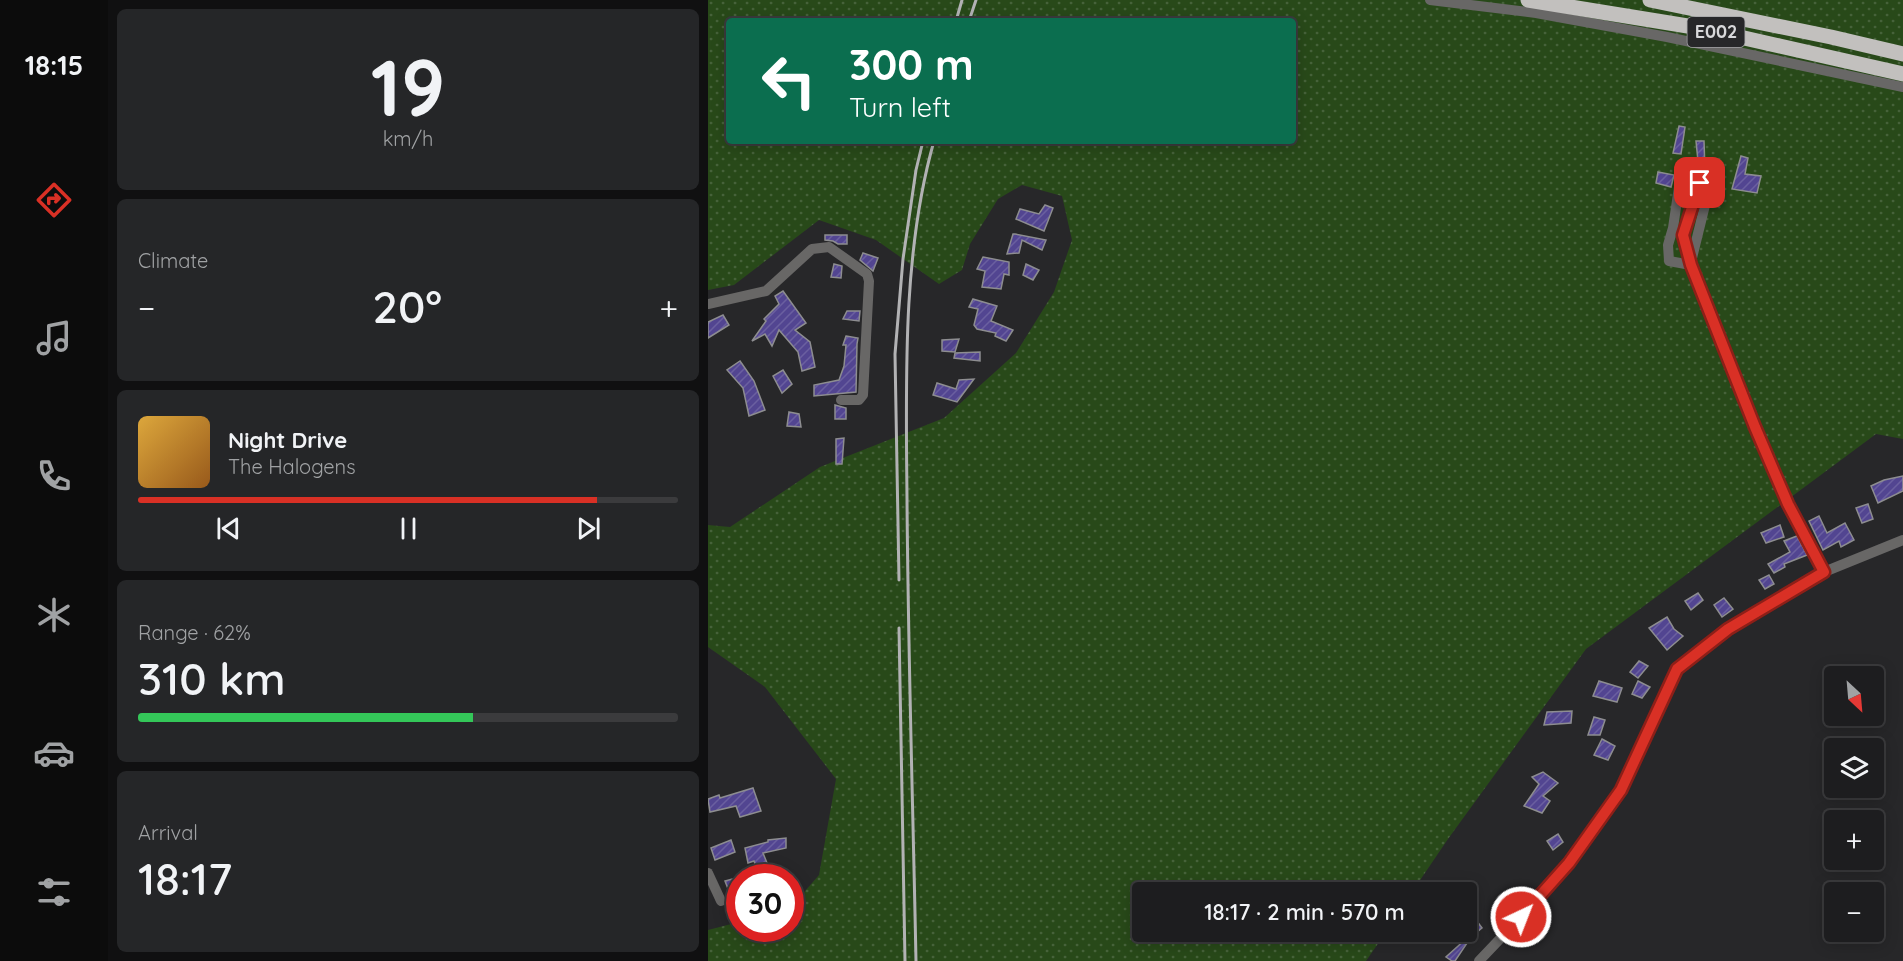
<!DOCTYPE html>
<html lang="en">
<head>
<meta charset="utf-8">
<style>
	:root { --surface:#1d1d1f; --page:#252628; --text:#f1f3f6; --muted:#a0a2a4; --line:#3b3b3d; --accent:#d93025 }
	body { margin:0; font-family:Quicksand,sans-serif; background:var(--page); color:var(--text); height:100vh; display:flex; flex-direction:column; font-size:22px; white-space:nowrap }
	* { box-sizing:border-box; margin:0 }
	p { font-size:20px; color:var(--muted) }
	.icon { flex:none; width:33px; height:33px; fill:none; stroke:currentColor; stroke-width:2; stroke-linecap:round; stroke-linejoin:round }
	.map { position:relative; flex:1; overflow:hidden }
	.drawer { display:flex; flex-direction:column; gap:9px; padding:9px; background:#101011; width:600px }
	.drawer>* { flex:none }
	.hud { position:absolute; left:18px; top:18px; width:570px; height:126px; border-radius:6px; box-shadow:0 3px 15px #0003,0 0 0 2px var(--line); background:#0b6e4f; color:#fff; overflow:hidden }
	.needle { width:39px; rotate:154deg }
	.tools { position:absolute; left:1116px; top:666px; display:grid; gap:12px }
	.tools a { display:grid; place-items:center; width:60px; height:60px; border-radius:6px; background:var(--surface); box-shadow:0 3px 15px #0003,0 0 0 2px var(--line); font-size:30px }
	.speed { position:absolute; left:18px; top:864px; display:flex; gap:12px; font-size:30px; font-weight:700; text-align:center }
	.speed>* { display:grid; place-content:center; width:78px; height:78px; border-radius:50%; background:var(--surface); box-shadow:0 3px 15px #0003,0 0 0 2px var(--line); line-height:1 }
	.speed .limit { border:9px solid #d22; background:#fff; color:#111 }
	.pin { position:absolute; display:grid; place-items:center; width:51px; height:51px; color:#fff; margin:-26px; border-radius:12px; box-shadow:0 3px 9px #0006 }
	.me { position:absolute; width:66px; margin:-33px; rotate:43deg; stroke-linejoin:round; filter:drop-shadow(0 0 4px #0008) }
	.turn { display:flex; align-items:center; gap:21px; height:126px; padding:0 24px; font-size:27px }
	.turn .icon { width:78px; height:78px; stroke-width:2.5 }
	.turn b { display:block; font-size:42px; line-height:51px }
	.big { font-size:45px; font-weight:600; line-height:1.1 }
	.drawer .card { flex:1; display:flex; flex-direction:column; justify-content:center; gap:9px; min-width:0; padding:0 21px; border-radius:9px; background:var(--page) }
	.drawer .dial { align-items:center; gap:0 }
	.dial b { font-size:78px; line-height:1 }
	.song { display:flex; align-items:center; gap:18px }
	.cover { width:72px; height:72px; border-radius:9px; background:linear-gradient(135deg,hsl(40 70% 55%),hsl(30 70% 35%)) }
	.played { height:6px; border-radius:3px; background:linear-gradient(90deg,var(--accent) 85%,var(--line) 85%) }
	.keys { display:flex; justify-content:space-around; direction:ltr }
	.heat { display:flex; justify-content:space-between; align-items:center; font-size:33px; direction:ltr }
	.charge { height:9px; border-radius:4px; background:linear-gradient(90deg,#34c759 62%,var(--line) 0) }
	.trip { position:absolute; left:424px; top:882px; width:345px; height:60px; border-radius:6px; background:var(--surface); box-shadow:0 3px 15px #0003,0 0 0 2px var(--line); font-weight:600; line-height:60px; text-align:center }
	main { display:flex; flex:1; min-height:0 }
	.tab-bar { display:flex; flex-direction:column; width:108px; justify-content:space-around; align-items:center; background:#0c0c0c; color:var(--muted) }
	.tab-bar .icon { width:42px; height:42px }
	.tab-bar .selected { color:var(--accent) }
	.tab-bar b { font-size:27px; color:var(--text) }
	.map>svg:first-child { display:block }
	.grass { fill:url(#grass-dots); fill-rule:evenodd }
	.building { fill:url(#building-hatch); stroke:#8d8d90; stroke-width:1.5 }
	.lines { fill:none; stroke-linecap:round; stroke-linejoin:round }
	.minor { stroke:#686766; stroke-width:10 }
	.highway { stroke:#c2c0be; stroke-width:15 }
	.rail { stroke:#b2b2b4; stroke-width:3 }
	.route-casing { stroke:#8d1f18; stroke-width:15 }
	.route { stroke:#d93025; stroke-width:10 }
	.labels { text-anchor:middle; stroke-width:6; stroke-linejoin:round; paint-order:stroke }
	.shield { fill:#272729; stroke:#a3a3a5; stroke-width:1.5 }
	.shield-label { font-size:18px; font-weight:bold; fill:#d8d8da }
</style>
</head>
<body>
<main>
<nav class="tab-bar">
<b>18:15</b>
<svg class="icon selected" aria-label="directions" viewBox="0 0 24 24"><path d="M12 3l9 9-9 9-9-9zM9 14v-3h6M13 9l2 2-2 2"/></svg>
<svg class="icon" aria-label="music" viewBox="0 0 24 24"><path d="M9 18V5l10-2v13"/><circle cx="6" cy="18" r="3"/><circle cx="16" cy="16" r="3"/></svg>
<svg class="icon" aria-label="phone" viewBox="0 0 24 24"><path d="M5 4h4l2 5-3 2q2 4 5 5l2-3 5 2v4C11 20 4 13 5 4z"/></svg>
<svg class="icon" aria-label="climate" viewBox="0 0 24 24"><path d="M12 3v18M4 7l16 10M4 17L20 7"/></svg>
<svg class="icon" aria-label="car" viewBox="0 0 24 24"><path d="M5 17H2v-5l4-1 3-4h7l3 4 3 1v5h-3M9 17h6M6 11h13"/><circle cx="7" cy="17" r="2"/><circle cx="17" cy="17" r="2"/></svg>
<svg class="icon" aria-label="filters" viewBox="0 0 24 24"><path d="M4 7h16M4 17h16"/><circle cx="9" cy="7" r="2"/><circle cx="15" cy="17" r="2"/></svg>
</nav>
<section class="drawer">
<div class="card dial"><b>19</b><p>km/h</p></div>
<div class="card"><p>Climate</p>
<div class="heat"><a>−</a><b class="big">20°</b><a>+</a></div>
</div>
<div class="card">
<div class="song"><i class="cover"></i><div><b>Night Drive</b><p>The Halogens</p></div></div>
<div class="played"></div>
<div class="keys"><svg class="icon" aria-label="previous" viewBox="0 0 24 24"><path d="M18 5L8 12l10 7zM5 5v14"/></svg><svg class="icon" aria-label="pause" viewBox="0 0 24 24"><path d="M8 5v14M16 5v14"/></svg><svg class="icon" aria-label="next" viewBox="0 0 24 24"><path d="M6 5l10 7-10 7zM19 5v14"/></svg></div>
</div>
<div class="card"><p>Range · 62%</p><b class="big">310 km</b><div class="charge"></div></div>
<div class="card"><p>Arrival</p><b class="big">18:17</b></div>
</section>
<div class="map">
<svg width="1195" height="961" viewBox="0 0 1195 961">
	<defs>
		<pattern id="grass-dots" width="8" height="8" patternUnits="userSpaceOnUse" patternTransform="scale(1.5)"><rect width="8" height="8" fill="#284919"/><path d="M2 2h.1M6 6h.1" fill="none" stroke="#46623a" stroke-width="1.8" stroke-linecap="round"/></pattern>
		<pattern id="building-hatch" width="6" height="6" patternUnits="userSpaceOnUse" patternTransform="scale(1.5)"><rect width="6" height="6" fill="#524591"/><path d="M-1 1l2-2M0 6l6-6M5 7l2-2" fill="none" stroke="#6a5fa0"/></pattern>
	</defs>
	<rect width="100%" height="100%" fill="#272729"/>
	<path class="grass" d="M0 0H1195V439L1168 434 878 649 740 839 704 892H435V932H678L658 961H0V930L31 922 32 928H82L83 907 111 875 128 779 57 687 0 647V525L22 527 112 467 236 418 308 353 346 292 364 240 354 196 314 185 290 199 262 244 254 270 231 284 168 240 111 220 26 285 0 290ZM21 21H585V141H21Z"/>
	<g class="building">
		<path d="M971 126 977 127 973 154 965 153Z"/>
		<path d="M988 141H996L997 171H991Z"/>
		<path d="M1033 156 1040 158 1037 174 1053 176 1049 193 1024 189Z"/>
		<path d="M950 172 966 175 963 187 948 183Z"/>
		<path d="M337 205 345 208 336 231 308 219 312 209 331 214Z"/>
		<path d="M305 234H307L338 240 334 250 314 240 311 253 299 254Z"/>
		<path d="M117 235H139V244H130L125 241 117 240Z"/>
		<path d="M155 253 170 258 165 271 152 260Z"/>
		<path d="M275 257 301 262V275L296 274 293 289 274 287 277 271 269 269Z"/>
		<path d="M126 264 134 266 133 278 123 277Z"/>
		<path d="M318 264 331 270 325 280 315 275Z"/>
		<path d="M75 291 98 323 87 330 102 342 107 367 94 371 90 352 71 330 64 346 57 334 44 341 58 321 56 319 71 304 67 296Z"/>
		<path d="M265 299 289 306 283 321 305 330 298 341 287 336 288 333 269 329 266 325 270 309 261 307Z"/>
		<path d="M139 311H152L151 321 135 319Z"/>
		<path d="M15 315 21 325 0 338V322Z"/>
		<path d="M138 336 150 338 149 344 148 392 106 396V385L131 380 136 366 138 345H135Z"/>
		<path d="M251 339 247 352 234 351V340Z"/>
		<path d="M272 352V361L246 358 247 353Z"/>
		<path d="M32 361 46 381 57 410 41 416 35 388 19 370Z"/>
		<path d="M75 370 84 384 74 393 65 376Z"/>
		<path d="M266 379 249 402 225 395 229 383 248 389 251 380Z"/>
		<path d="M127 405 138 408V419H127Z"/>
		<path d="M81 412 91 414 93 427 79 426Z"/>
		<path d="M136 438 134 464H128V439Z"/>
		<path d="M1195 476V491L1170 503 1163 486 1176 480Z"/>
		<path d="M1160 504 1165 519 1154 523 1148 508Z"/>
		<path d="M1111 516 1119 533 1137 523 1146 540 1133 547 1131 541 1115 550 1101 521Z"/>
		<path d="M1072 525 1076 537 1058 543 1053 533Z"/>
		<path d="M1089 536 1099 555 1076 564 1077 567 1066 573 1060 564 1082 552 1076 541Z"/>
		<path d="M1061 575 1066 584 1057 589 1051 580Z"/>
		<path d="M990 593 995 600 983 610 977 601Z"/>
		<path d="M1016 598 1025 609 1014 617 1006 605Z"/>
		<path d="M959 617 966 629 975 636 959 650 941 628Z"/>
		<path d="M931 661 940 666 930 678 922 672Z"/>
		<path d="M891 681 914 688 909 702 885 696Z"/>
		<path d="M930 681 942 687 934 698 924 694Z"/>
		<path d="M864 711 863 723 836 725 839 712Z"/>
		<path d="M886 717 897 720 892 735H880Z"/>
		<path d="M894 739 907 746 900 760 886 755Z"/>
		<path d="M835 772 850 783 835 796 842 801 834 813 816 806 831 784 824 777Z"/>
		<path d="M45 788 53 811 32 817 28 806 2 812 0 799 11 795 12 798Z"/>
		<path d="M850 834 855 842 845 850 839 841Z"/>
		<path d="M78 838V848L55 853 61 868 50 872 46 861 40 863 37 848 60 842V840Z"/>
		<path d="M23 840 27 852 7 860 3 848Z"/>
		<path d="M32 877V896L24 899 17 881Z"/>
		<path d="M759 908 774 928 768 933 759 920Z"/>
		<path d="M759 938 761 940 747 961H744L738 957Z"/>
	</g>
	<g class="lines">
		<g class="minor">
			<path d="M722 0 828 13 959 37 1195 87"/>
			<path d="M972 180 965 228 960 245 961 261 983 265"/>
			<path d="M992 183 975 235 983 265 1039 408 1080 504 1116 572"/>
			<path d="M983 262 999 197"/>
			<path d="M0 304 58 291 104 249 121 247 159 274 161 281 155 395 151 400H133"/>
			<path d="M0 873 13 901"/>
			<path d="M771 961 827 902 861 863 913 790 969 669 1020 629 1116 572 1195 540"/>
		</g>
		<g class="highway">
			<path d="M820 0 992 28 1195 74"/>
			<path d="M942 0 1123 37 1195 54"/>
		</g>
		<g class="rail">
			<path d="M248 21 254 0"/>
			<path d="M261 21 268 0"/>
			<path d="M191 580 187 354 195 259 208 170 215 141"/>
			<path d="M191 628 197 961"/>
			<path d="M208 961C205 807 200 652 199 498 198 382 194 253 226 141"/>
		</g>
	</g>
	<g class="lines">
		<defs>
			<path id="route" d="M813 917 861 863 913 790 969 669 1020 629 1116 572 1080 504 1047 427 983 265 975 235 992 183"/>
		</defs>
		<use href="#route" class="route-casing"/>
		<use href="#route" class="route"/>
	</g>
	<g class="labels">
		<rect class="shield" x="979.5" y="17" width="57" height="30" rx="4.5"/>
		<g class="shield-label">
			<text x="1008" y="38">E002</text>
		</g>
	</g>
</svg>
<div class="tools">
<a><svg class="needle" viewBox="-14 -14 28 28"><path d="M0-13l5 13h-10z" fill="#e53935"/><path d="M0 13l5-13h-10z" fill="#a0a2a4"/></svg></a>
<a><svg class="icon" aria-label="layers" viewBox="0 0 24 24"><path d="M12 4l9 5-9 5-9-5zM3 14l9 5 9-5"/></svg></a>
<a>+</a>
<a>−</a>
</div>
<div class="speed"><div class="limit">30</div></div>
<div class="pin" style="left:992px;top:183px;background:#d93025"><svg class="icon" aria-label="arrive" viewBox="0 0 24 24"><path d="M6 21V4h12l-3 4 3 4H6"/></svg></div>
<svg class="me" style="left:813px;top:917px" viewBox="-20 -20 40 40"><circle r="17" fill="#d93025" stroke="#fff" stroke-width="3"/><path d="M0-11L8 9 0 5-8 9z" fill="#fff"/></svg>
<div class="trip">18:17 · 2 min · 570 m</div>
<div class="hud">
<div class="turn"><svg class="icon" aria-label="left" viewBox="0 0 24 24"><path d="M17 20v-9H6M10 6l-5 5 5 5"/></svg><div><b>300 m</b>Turn left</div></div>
</div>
</div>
</main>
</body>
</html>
